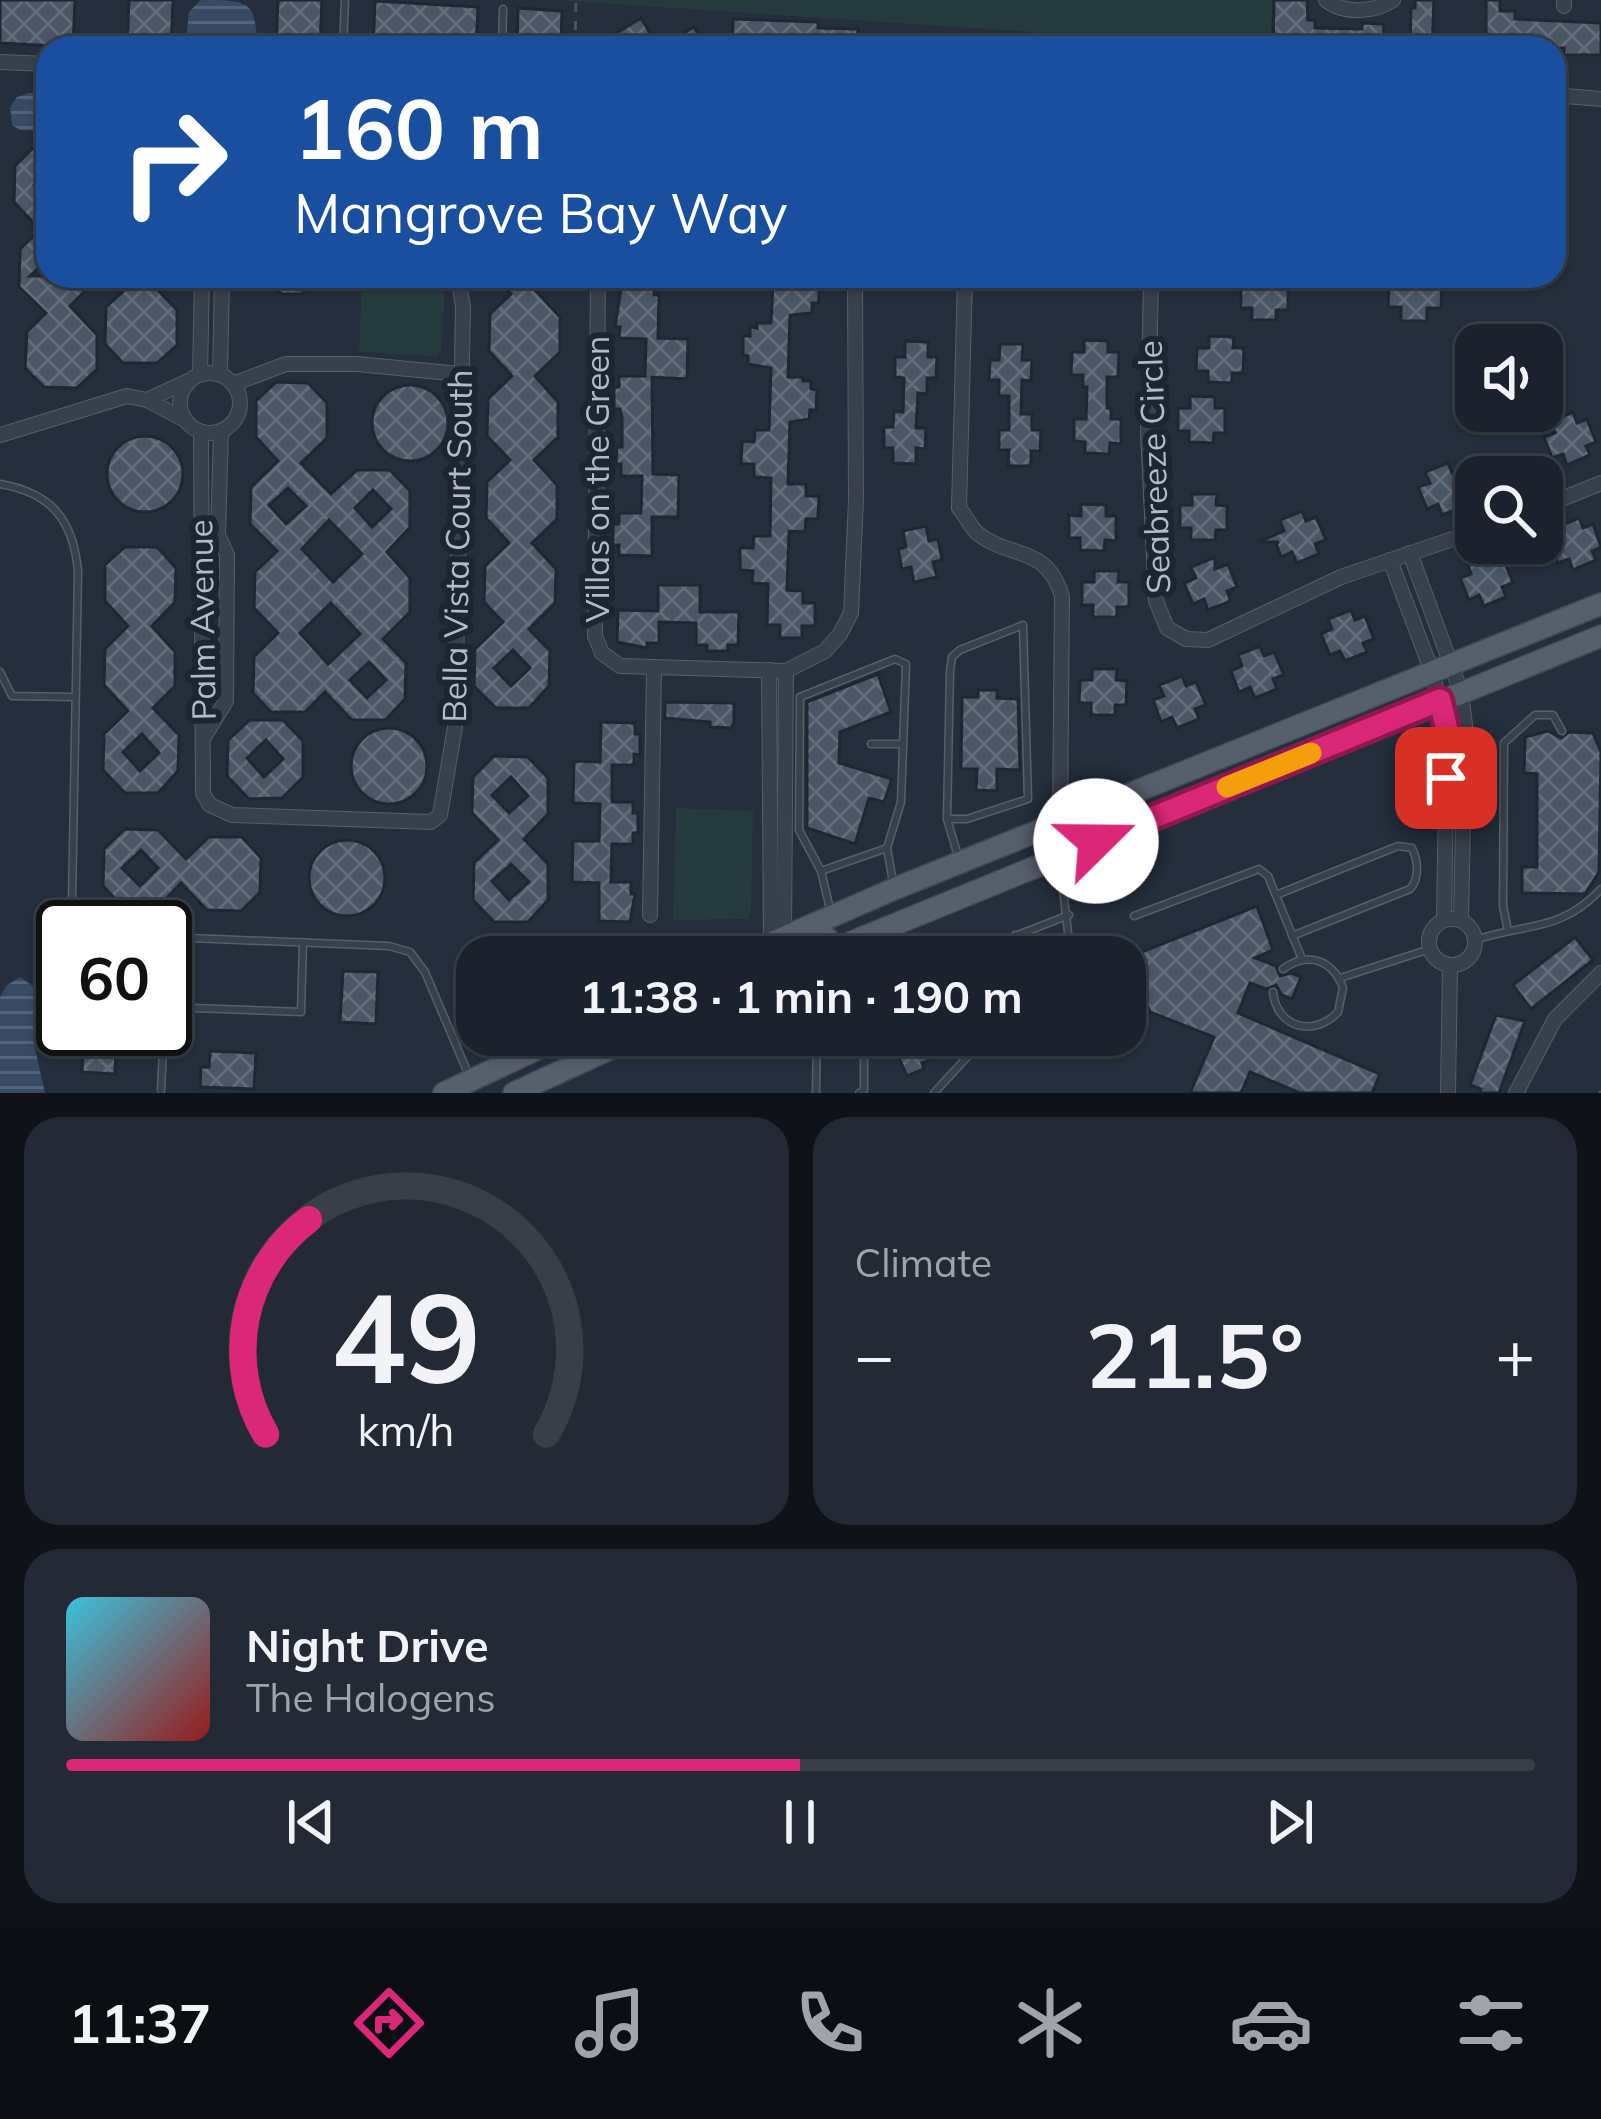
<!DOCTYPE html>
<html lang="en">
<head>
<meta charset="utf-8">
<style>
	:root { --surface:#1b222d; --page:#242a35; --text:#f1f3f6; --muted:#a0a4aa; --line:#393f49; --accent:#db2777 }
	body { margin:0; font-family:Mulish,sans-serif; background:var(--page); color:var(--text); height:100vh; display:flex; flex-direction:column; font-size:45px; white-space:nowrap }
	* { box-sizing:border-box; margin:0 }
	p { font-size:39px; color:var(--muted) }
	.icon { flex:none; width:66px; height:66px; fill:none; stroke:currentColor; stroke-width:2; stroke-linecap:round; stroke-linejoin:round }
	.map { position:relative; height:1093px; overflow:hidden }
	.drawer { display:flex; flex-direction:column; gap:24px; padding:24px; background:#0f1319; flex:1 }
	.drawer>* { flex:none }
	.top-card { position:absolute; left:36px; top:36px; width:1530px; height:252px; border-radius:36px; box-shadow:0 3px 9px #0004,0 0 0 3px var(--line); background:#1a4fa0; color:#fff; overflow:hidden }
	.controls { position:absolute; left:1455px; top:324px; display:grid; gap:24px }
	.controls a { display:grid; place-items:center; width:108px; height:108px; border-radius:24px; background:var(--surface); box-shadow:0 3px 9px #0004,0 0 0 3px var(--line); font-size:60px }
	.speed { position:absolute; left:36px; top:900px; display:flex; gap:24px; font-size:60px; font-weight:700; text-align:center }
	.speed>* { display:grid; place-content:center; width:156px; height:156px; border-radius:50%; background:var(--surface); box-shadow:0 3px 9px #0004,0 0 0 3px var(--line); line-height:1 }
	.speed .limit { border:6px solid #111; border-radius:18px; background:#fff; color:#111 }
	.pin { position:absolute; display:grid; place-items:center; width:102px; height:102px; color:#fff; margin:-51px; border-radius:24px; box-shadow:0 6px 18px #0006 }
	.me { position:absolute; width:132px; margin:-66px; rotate:68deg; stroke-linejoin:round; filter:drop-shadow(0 0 9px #0008) }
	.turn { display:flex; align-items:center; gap:42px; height:252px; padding:0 60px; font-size:54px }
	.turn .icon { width:156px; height:156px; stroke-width:2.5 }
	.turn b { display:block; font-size:84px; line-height:102px }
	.big { font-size:90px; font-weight:700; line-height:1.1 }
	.drawer .card { flex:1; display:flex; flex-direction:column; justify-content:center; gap:18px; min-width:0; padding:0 42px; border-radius:36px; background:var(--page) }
	.drawer .dial { align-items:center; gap:0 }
	.dial svg { height:312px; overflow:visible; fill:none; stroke:var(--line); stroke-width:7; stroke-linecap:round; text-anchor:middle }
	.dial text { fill:var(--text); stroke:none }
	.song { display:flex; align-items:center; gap:36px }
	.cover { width:144px; height:144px; border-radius:18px; background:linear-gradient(135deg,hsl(190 70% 55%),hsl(0 70% 35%)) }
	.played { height:12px; border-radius:6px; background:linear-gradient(90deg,var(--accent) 50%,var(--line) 50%) }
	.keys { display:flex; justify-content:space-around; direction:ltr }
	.heat { display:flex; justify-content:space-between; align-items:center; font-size:66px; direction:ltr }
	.drawer .tiles { flex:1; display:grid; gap:24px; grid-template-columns:1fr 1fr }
	.card:last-child { grid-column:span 2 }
	.trip { position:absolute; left:456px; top:936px; width:690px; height:120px; border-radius:36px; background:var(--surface); box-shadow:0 3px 9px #0004,0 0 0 3px var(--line); font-weight:700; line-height:120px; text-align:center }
	.dock { display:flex; height:192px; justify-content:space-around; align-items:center; background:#0b0e12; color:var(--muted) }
	.dock .icon { width:84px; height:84px }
	.dock .on { color:var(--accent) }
	.dock b { font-size:54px; color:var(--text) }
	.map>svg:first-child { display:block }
	.park { fill:#263b3d }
	.water { fill:url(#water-rules) }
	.building { fill:url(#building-cross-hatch); stroke:#1f2733; stroke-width:3; fill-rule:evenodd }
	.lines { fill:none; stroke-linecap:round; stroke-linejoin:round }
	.lane-casing { stroke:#565e6a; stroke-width:9 }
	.street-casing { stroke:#565e6a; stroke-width:16 }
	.primary-casing { stroke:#414955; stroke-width:24 }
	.path { stroke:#44585a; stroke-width:3; stroke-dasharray:9 9; stroke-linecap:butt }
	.lane { stroke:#38404c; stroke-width:6 }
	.street { stroke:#38404c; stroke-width:14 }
	.primary { stroke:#565f6c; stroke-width:21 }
	.route-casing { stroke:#8e194d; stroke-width:30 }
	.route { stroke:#db2777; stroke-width:21 }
	.slow { stroke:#f59e0b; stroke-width:21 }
	.labels { text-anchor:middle; stroke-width:12; stroke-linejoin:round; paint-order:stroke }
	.street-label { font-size:33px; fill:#b3bbc8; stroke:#1d2531 }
</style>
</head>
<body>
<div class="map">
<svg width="1601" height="1093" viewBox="0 0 1601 1093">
	<defs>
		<pattern id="water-rules" width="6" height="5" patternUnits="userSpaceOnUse" patternTransform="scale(3)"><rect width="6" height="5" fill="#384a63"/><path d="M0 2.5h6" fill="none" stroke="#526278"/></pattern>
		<pattern id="building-cross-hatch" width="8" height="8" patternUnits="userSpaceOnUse" patternTransform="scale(3)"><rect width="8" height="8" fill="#4a5565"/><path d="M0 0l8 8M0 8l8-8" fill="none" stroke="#626c7a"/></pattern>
	</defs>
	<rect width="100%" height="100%" fill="#242e3c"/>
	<g class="park">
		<path d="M554 0H1272L1271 48Z"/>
		<path d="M369 278 440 283 445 288 441 351 437 356 359 352 362 284Z"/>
		<path d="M676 808 753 811 751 913 747 919 673 920Z"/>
	</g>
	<g class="water">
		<path d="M201 0C249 0 256 0 257 48H185L189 12Z"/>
		<path d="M29 93 48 94V131L20 130 12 125 10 107 17 97Z"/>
		<path d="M20 977 34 987 33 1039 45 1093H0V997L6 986Z"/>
	</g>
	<g class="building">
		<path d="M0 0H75L73 47 0 43Z"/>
		<path d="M129 0H173L171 48 127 47Z"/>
		<path d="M278 0H322L320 48H276Z"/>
		<path d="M1274 0H1307L1308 20H1315V28L1362 29V23L1384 24 1383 48H1273Z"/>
		<path d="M1415 0H1434L1432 48H1410L1411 8H1415Z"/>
		<path d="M1486 0H1500V11H1515V19L1601 23V55H1564V48H1499V40H1486Z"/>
		<path d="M375 1 478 7 476 48H373Z"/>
		<path d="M518 8 562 11 561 48H517Z"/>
		<path d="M641 18 659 48H613L607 39Z"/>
		<path d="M733 19 818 22V28L858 29 857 48H732Z"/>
		<path d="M694 27 707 48H659Z"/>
		<path d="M34 147 48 148V170L34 185 48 200V259L30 276H90V286L70 306 97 335V369L77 388 44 387 25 368 27 332 46 313 19 287 20 249 40 230 14 202 15 166Z"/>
		<path d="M119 276H162L153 285 177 310V345L157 363H123L105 344 106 307 129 286Z"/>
		<path d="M273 276H310V285L302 294H282L273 286Z"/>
		<path d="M494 276H548L535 290 560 317V352L535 376 558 402V437L534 460 557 485V519L532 543 556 569 555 603 529 629 550 651 549 686 529 708H496L474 686 475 649 503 622 484 602 485 566 509 543 486 518 487 482 510 460 487 436 488 399 512 376 489 351 490 314 511 294ZM513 650 530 668 511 686 494 668Z"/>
		<path d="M623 276H654V295H659L658 338 688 339 687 379 652 377 653 474 679 475 678 517H652V556L619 555V545H613V524H619V513H641L642 476H621V464H616L617 447H622V417L620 409H614V387H619V376H645L646 339 619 338 620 327H615Z"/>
		<path d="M779 276H813V283H819V303H812V313L790 315 788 377H803V381H811V389L817 390 816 410H810L809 419 790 422 788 484H806V496H819L818 519H806L805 532 789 531 787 590 803 591V603H815V626H802V638H780V625H767L768 584 752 583 753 571 740 570V548H753L754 536H770L771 478 754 477V464H741L742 441 754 442 755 430H769L771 368 748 364V356L743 355V336H750V327L757 328V323H771L773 284H779Z"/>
		<path d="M1253 276H1278L1277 285 1288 286V310H1276V320H1252V308H1241V285H1253Z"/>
		<path d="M1403 276H1429L1428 283 1442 284 1441 308H1427V321H1401V307H1388L1389 280 1403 281Z"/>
		<path d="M1209 336 1234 337 1233 348H1244L1243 373H1232V383L1208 382V371H1196L1197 348H1209Z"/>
		<path d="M1084 340 1108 341V352H1119L1118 377H1107V408H1111V419H1121V444L1110 443 1109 454 1085 453V442L1074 441V419H1086L1087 387H1083V375H1071L1072 352H1084Z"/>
		<path d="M905 341 928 342V357H937L936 378H927V394L918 393 916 428H926L925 449 916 448V464L893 463V448H884V427H893L894 411 903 412 904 378 895 377V357H905Z"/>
		<path d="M1000 344H1023L1022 360H1032L1031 381 1022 380 1021 414H1032V430H1041L1040 451H1031V466H1008L1009 450H999V430H1009V396H999V380H989L990 360H999Z"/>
		<path d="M1476 375V419L1473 413 1462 418 1454 397 1465 392 1461 381Z"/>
		<path d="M276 382 308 383 327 403V438L301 463 331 494 357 470H390L410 491V527L387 552 410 578V612L383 639 406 663 405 699 385 720H352L325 692 305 712H271L253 693 254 657 278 633 254 608 255 572 277 551 250 524 251 487 278 461 256 437V401ZM288 488 306 506 286 524 269 505ZM373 490 391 509 372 527 355 508ZM329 520 362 554 333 582 302 549ZM331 603 360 634 328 664 300 633ZM369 662 386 680 367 698 350 680Z"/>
		<circle cx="410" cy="423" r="38"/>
		<path d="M1190 396 1215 397V408H1225V433H1214L1213 443 1189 442V431H1178V408H1190Z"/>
		<path d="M1573 412 1577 423 1587 419 1596 442 1586 446 1590 455 1567 465 1563 454 1552 458 1544 437 1555 433 1550 422Z"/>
		<circle cx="145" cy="474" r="38"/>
		<path d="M1448 463 1452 473 1462 469 1471 492 1461 496 1465 506 1442 515 1438 504 1427 509 1418 487 1430 483 1425 472Z"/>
		<path d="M1192 494H1217L1216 505 1227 506V530H1216L1215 540H1191V528H1180V505H1192Z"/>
		<path d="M1081 504 1106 505V516H1116V541L1105 540 1104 551 1080 550V538H1069V515L1081 516Z"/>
		<path d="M1302 511 1306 521 1316 517 1326 540 1315 544 1319 554 1297 563 1292 552 1281 557 1276 543 1279 542H1258L1284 531 1280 520Z"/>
		<path d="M1579 518 1583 528 1593 524 1601 547 1592 551 1596 560 1573 570 1569 559 1558 563 1550 542 1561 537 1557 527Z"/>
		<path d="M926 526 929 541 938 539 942 560 933 562 937 577 914 582 911 567 902 569 898 549 906 547 903 531Z"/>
		<path d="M125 547H157L176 568 175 602 152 626 175 652V686L153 708 179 735 178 771 158 793H125L103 770 104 734 128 711 104 685 105 649 128 626 105 601V565ZM142 734 159 753 140 771 123 752Z"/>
		<path d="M1489 554 1494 564 1504 560 1513 583 1502 587 1506 597 1484 606 1479 595 1469 600 1460 578 1471 574 1467 563Z"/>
		<path d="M1215 557V569L1228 564 1237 587 1227 591 1231 601 1208 610 1204 599 1193 604 1184 583 1196 578 1191 567Z"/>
		<path d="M1094 571H1119L1118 582H1129V607H1117V617H1093V605H1082V582H1094Z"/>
		<path d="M658 585H700V612H739L738 645H728V651H707V645H696V623L659 622V643H647V648L617 642 618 610 658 611Z"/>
		<path d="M1351 610 1355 620 1365 616 1374 639 1363 643 1367 652 1345 661 1340 651 1330 655 1321 634 1332 629 1328 619Z"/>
		<path d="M1260 646 1264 656 1274 652 1284 675 1273 679 1277 689 1255 698 1250 687 1239 692 1231 671 1242 666 1238 655Z"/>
		<path d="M1092 669H1117L1116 680 1127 681 1126 705H1115V715H1091V703H1079L1080 680H1092Z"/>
		<path d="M878 674 891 712 840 732 839 763 892 779 884 802 869 798 855 844 807 828V702Z"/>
		<path d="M1182 676 1186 686 1196 682 1206 705 1195 709 1199 719 1177 728 1172 717 1161 722 1153 700 1164 696 1159 685Z"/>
		<path d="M978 690H997V698L1018 699 1020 770 997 769V791L976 790 977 769H961L962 697H978Z"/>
		<path d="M665 702 734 703V723L731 728 710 727V722L665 718Z"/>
		<path d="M250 720H283L303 741V777L282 798 249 799 227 776 228 740ZM266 740 283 759 264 777 247 758Z"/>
		<path d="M601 722 635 723V734H640V755L634 754V765H612V802H633V813H638V833H633V844H612L611 882H631V894H635L630 922 599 921V883L572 882 573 841H599L600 804 573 803 574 761 600 762Z"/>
		<circle cx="389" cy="766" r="38"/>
		<path d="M1548 731 1561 738 1569 732 1593 733 1601 752 1599 872 1585 894 1522 893V867H1537V774L1524 773 1525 737Z"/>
		<path d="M494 756 528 757 548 778V814L524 839 548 864V900L528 922H494L473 900 474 863 498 840 472 813 473 777ZM511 777 528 796 509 813 492 795ZM511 864 529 882 509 900 492 881Z"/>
		<path d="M125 829 158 830 186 859 209 837H242L261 858 260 892 241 911 207 910 181 883 157 908H124L103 886 104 849ZM141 850 158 868 140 886 122 868Z"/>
		<circle cx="347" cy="878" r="38"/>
		<path d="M1257 906 1273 950 1255 958 1276 966 1280 976 1291 973 1301 977 1292 999 1282 995 1276 985 1266 989 1250 983 1238 1013 1380 1074 1372 1093H1300L1250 1072 1241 1093H1190L1214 1037 1150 1012 1129 957Z"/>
		<path d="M1575 937 1593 960 1531 1009 1513 985Z"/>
		<path d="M343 971 378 972 376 1024 340 1022Z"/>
		<path d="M1496 1015 1525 1021 1499 1093H1480L1481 1089 1470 1085Z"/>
		<path d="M84 1029H117L115 1074 82 1072Z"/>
		<path d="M900 1035H949V1053L922 1063 924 1069 907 1076 898 1056 903 1054Z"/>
		<path d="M210 1051 256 1053 254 1089 200 1087 201 1067H209Z"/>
	</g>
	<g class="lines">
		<defs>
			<g id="lane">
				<path d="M343 48 345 0"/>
				<path d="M502 48 503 9"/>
				<path d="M0 484C52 493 73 520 78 571L72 903 77 923 83 927"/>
				<path d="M0 672 12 696 75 697"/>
				<path d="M871 744H903"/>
				<path d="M947 819H967L1028 799 1023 625 960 650 952 657 950 671 947 819 958 856"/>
				<path d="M887 848 821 871 799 830 800 697 895 659 906 664 901 802 887 848 893 882"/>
				<path d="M1060 865 1071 957"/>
				<path d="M821 871 830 909"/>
				<path d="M1276 895 1398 846 1412 848C1418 861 1420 878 1410 889L1292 936"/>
				<path d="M1134 916 1259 869 1268 876 1302 959"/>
				<path d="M1508 931 1503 906 1504 743 1535 715H1553L1562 731"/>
				<path d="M1015 935 1024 957"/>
				<path d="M165 937 389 946 410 952 425 972 470 1078"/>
				<path d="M1475 940C1526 923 1561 932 1601 889"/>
				<path d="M961 957 1069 915"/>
				<path d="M1340 978 1430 949"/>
				<path d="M1273 992C1277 1029 1315 1037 1338 1012L1343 988C1333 960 1308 951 1283 969"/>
				<path d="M165 993 167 937"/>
				<path d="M165 1007 301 1012 303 942"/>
				<path d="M161 1090 164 1029"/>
				<path d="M816 1093 817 1035"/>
				<path d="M859 1093 864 1090V1035"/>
				<path d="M934 1093 979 1044 1003 1035"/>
			</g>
			<g id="street">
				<path d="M1326 0C1343 14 1374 13 1393 0"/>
				<path d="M1564 6V0"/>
				<path d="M0 62 48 64"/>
				<path d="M1554 95 1601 99"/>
				<path d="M598 276 595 636 602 653 620 666 786 671 825 651 840 634 851 613 856 499 855 276"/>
				<path d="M965 276 959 508C965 515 971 527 977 533 1011 560 1046 544 1062 596L1060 821"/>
				<path d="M1151 276 1148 431 1156 601 1167 628 1186 639 1208 640 1341 577 1476 531"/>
				<circle cx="210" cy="403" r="30"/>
				<path d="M200 374 202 276"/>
				<path d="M220 375 222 276"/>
				<path d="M233 384 286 364H357L460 374"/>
				<path d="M147 400 188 381"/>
				<path d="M201 432 203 794 210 805 232 815 431 822 440 815 455 727 463 307 458 276"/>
				<path d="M0 435 127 396 147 400 185 420"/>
				<path d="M1542 507 1601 483"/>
				<path d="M1410 553 1461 692 1465 725 1461 920"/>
				<path d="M1390 560 1432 672 1447 730 1444 920"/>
				<path d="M769 670 771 943"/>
				<path d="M204 737 226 701 227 555 218 535 221 431"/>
				<path d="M650 915 654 668"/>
				<circle cx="1452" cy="942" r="23"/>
				<path d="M784 937 786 671"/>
				<path d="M1448 1093 1450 965"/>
				<path d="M1516 1093 1555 1019 1601 973"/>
			</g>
			<g id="primary">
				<path d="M739 957 894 889 1601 604"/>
				<path d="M784 957 827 938"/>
				<path d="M815 957 1601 636"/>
				<path d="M444 1093 567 1035"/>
				<path d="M514 1093 640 1035"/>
			</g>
		</defs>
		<use href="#lane" class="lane-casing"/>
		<use href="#street" class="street-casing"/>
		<use href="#primary" class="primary-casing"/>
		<g class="path">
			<path d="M575 48 576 0"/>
			<path d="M1599 1093 1601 1091"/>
		</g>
		<use href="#lane" class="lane"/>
		<use href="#street" class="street"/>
		<use href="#primary" class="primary"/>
	</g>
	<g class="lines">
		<defs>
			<path id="route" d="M1096 841 1440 700 1447 730 1446 778"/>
		</defs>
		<use href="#route" class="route-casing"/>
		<use href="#route" class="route"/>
		<path class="slow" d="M1227 787 1311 753"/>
	</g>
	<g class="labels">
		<g class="street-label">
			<text transform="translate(1154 467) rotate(-92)" y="12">Seabreeze Circle</text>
			<text transform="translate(597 479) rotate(-90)" y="12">Villas on the Green</text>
			<text transform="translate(457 546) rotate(-89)" y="12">Bella Vista Court South</text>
			<text transform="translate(202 620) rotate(-91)" y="12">Palm Avenue</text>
		</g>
	</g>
</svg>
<div class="controls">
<a><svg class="icon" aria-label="sound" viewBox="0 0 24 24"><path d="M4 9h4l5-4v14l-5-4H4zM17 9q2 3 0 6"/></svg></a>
<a><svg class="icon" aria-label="search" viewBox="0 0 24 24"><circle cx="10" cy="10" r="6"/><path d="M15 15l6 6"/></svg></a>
</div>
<div class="speed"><div class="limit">60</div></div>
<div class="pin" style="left:1446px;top:778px;background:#d93025"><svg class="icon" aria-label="arrive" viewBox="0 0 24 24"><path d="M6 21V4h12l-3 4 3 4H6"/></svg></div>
<svg class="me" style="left:1096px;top:841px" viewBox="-20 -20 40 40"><circle r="19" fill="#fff"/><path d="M0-13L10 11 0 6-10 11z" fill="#db2777"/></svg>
<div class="trip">11:38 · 1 min · 190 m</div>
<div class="top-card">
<div class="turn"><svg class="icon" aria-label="right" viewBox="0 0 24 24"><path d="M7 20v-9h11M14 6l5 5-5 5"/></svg><div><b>160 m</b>Mangrove Bay Way</div></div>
</div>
</div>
<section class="drawer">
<div class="tiles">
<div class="card dial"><svg viewBox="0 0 100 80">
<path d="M14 69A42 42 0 1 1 86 69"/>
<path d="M14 69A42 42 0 0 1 25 14" stroke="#db2777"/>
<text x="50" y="56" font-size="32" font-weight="700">49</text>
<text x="50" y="72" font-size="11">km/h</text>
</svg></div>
<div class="card"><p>Climate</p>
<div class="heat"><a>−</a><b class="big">21.5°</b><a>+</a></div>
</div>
<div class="card">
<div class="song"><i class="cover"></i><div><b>Night Drive</b><p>The Halogens</p></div></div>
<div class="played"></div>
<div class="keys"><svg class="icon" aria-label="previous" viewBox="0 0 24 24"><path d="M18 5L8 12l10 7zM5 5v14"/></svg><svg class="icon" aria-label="pause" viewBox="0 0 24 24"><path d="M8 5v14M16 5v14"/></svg><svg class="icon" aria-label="next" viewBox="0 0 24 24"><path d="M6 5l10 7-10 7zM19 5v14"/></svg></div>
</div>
</div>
</section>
<nav class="dock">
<b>11:37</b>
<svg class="icon on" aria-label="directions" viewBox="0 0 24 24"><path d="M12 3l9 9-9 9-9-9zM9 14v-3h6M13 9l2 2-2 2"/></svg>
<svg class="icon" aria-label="music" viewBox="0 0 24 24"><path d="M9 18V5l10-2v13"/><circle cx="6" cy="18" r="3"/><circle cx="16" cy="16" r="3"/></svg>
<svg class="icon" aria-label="phone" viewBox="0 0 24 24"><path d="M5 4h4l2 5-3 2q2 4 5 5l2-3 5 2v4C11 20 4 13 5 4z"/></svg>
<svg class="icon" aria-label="climate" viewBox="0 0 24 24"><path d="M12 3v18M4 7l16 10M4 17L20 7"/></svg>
<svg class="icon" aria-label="car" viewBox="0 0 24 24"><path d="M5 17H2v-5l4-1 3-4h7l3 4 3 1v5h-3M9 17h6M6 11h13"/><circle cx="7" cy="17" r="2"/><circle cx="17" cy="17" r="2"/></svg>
<svg class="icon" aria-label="filters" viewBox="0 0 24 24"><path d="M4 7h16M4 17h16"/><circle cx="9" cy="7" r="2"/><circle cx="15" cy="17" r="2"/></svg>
</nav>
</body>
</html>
